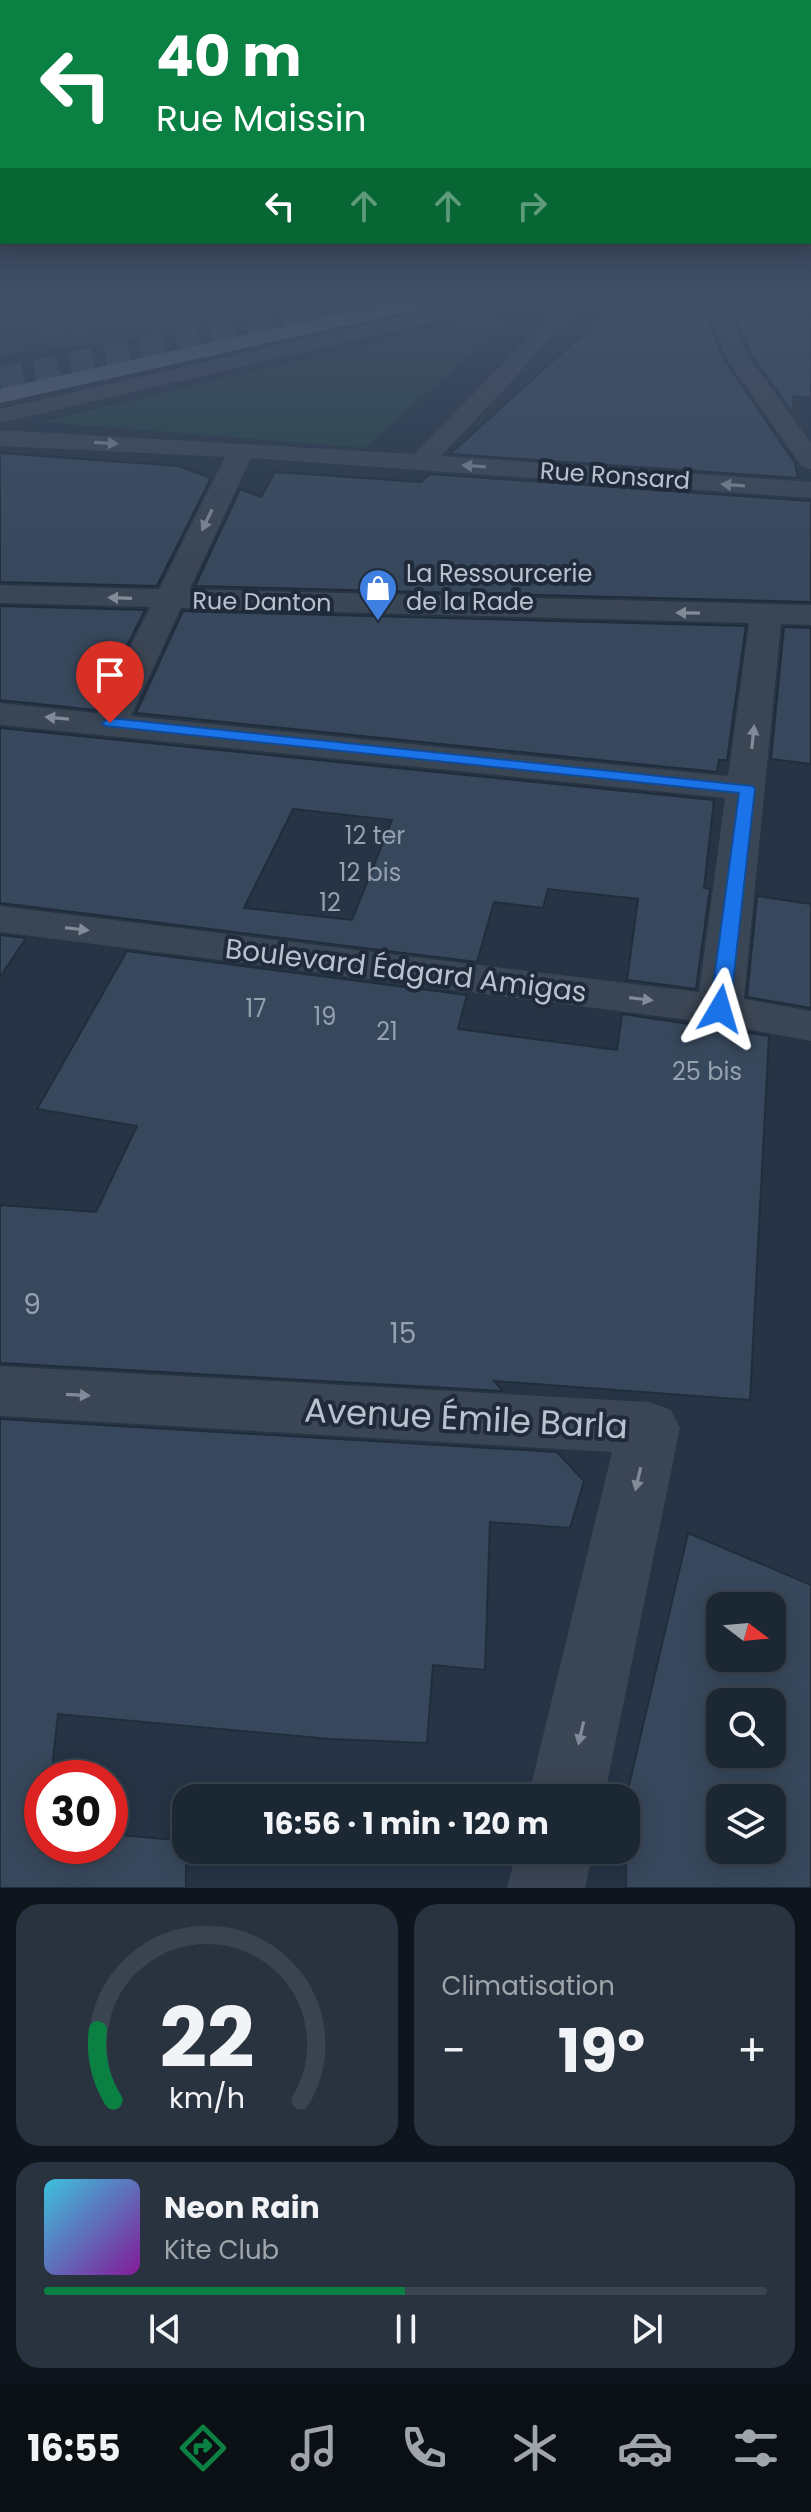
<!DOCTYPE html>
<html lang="fr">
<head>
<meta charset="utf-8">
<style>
	:root { --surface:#1c2734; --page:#293340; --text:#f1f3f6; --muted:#a0a5ac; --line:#3a444f; --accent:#0b8043 }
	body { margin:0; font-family:Poppins,sans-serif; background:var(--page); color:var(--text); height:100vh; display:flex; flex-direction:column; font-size:30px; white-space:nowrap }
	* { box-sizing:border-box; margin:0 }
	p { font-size:26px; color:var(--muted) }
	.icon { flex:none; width:44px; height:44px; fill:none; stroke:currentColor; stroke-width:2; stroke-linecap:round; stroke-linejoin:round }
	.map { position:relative; height:1888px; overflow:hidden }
	.drawer { display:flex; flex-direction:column; gap:16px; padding:16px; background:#0f151d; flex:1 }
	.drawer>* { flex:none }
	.guide { position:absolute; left:0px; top:0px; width:812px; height:244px; box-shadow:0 4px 20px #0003,0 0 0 2px var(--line); background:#0b8043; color:#fff; overflow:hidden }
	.needle { width:52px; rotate:106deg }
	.controls { position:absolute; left:706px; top:1592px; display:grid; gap:16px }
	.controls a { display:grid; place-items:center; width:80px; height:80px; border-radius:16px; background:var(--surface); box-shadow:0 4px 20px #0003,0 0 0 2px var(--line); font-size:40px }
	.speed { position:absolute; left:24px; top:1760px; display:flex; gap:16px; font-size:40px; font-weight:700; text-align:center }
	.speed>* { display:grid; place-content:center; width:104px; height:104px; border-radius:50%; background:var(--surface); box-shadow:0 4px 20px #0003,0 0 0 2px var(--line); line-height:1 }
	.speed .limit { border:12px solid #d22; background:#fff; color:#111 }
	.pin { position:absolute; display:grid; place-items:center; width:68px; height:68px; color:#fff; margin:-82px -34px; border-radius:50% 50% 50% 0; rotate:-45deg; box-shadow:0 0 8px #0007 }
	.pin .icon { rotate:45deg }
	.me { position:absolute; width:88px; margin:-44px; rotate:7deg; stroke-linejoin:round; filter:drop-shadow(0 0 6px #0008) }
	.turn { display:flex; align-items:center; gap:28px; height:168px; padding:0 24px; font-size:36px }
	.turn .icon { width:104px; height:104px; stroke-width:2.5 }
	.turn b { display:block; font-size:56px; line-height:68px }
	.lanes { display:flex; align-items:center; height:76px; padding:0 24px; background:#0003; justify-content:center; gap:40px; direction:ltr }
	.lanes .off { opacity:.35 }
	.big { font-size:60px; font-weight:700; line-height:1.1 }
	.drawer .tile { flex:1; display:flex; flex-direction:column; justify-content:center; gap:12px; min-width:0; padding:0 28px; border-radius:24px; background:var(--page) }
	.drawer .dial { align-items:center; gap:0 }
	.dial svg { height:208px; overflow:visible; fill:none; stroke:var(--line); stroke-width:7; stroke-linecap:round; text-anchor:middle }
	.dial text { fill:var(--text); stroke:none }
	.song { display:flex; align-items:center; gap:24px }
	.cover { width:96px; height:96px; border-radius:12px; background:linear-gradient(135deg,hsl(190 70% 55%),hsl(290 70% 35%)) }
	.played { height:8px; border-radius:4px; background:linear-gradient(90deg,var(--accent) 50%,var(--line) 50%) }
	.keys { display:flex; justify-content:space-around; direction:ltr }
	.heat { display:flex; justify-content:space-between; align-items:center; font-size:44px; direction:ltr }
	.drawer .tiles { flex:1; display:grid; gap:16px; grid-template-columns:1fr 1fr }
	.tile:last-child { grid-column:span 2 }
	.trip { position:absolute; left:172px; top:1784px; width:468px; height:80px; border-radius:24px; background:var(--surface); box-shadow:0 4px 20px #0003,0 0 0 2px var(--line); font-weight:700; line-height:80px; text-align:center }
	.tab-bar { display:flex; height:128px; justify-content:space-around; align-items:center; background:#0b1015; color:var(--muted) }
	.tab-bar .icon { width:56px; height:56px }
	.tab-bar .active { color:var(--accent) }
	.tab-bar b { font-size:36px; color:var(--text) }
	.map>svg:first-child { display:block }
	.green { fill:#284346 }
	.building { fill:#38485c; stroke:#212d3c; stroke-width:2; fill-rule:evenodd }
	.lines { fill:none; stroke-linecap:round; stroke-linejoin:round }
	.highway-tunnel { stroke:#3c495a; stroke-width:24; stroke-dasharray:24 12; stroke-linecap:butt }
	.path { stroke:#415c5e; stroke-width:3; stroke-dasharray:3 3; stroke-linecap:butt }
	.minor { fill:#3b4655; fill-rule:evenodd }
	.major { fill:#596575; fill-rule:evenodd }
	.oneway { fill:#808a98 }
	.route { fill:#1a73e8; stroke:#114b97; stroke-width:2 }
	.labels { text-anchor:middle; stroke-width:8; stroke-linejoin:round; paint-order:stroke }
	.far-street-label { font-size:24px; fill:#b8c1ce; stroke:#1f2b3a }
	.far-poi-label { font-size:24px; fill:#b8c1ce; stroke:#1f2b3a; text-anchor:start }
	.number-label { font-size:24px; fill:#96a1b0 }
	.street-label { font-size:28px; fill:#b8c1ce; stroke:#1f2b3a }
	.near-number-label { font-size:28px; fill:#96a1b0 }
	.near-street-label { font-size:34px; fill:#b8c1ce; stroke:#1f2b3a }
</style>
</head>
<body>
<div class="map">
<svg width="811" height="1888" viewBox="0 0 811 1888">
	<rect width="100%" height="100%" fill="#263445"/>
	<g class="green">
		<path d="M0 302H311L134 340 0 355Z"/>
		<path d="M489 315 506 323 365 448 42 422Z"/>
	</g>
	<g class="building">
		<path d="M618 302H701L725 361 795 463 798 478 450 454Z"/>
		<path d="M727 302H811V398L793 396 794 415 752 356Z"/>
		<path d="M0 453 179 466 211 478 157 586 0 582Z"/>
		<path d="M275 472 421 482 430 474 811 501V602L195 586 240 489 261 497Z"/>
		<path d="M0 606 145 610 95 710 0 700Z"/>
		<path d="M183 611 746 626 727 760H719L717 772 136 713Z"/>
		<path d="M784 627 811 628V764L771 759Z"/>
		<path d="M0 728 714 800 704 888 710 889 696 989 627 980 638 899 548 889 543 908 494 902 477 962 0 903ZM293 809 392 820 352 920 244 908Z"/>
		<path d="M757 896 811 904V1008L747 997Z"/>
		<path d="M0 935 26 938 0 977Z"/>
		<path d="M127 951 467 995 458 1029 526 1038 617 1050 622 1014 769 1036 750 1400 494 1381 503 1391 0 1363V1205L96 1212 137 1126 37 1109Z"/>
		<path d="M0 1419 557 1452 584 1481 570 1528 490 1522 485 1670 433 1665 427 1743 331 1739 58 1714 51 1778H42V1846H110V1834L186 1841V1888H0Z"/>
		<path d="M688 1533 811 1585V1888H626V1798ZM720 1606H772V1658H720ZM720 1702H772V1754H720ZM720 1798H772V1850H720Z"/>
	</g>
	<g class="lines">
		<path class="highway-tunnel" d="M0 380 351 302"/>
		<g class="path">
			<path d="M51 302H91"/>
			<path d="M139 302 183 312"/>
			<path d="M0 321 39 302"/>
			<path d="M45 335 77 304"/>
			<path d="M0 336H44L91 331"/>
		</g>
		<g class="minor">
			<path d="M466 302H504L494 308 0 423V409Z"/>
			<path d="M564 302H586L441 456 811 482V498L251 458 190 589 811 605V625L781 624 744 999 811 1011V1041L720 1024 0 932V906L699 992 725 798 0 725V703L97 713 150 607 0 603V585L159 589 225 457 0 446V430L414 454ZM181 608 749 623 728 776 131 716Z"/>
			<path d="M704 302H724L749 358 811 443V469L802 467 727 359Z"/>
			<path d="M0 1366 649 1402 671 1410 680 1428 604 1798H528L612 1452 0 1416Z"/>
			<path d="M517 1850H593L585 1888H507Z"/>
		</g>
		<path class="major" d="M395 302H434L424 308 0 403V389Z"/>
	</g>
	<defs><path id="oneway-solid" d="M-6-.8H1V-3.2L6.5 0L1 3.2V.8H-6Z" transform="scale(2)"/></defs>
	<g class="oneway">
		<use href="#oneway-solid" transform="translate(106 443) rotate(3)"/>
		<use href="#oneway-solid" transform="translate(474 466) rotate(-176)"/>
		<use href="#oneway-solid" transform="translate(733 485) rotate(-176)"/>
		<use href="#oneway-solid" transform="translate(207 520) rotate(116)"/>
		<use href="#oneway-solid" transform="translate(120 598) rotate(-178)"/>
		<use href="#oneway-solid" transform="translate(688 613) rotate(-179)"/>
		<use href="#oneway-solid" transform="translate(57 718) rotate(-175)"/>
		<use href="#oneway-solid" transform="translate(753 737) rotate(-84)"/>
		<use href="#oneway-solid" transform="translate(77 929) rotate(7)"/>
		<use href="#oneway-solid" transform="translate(641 999) rotate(7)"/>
		<use href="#oneway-solid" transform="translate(78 1395) rotate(3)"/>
		<use href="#oneway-solid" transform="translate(638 1479) rotate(103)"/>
		<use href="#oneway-solid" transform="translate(581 1733) rotate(103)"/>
	</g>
	<linearGradient id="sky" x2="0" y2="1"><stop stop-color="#151d26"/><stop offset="0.53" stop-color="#415068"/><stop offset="1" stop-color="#415068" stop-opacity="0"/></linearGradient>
	<rect width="811" height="566" fill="url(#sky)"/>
	<path class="route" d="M110 718 753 786 755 789 730 1009 720 1015 710 1009 739 793 105 726 102 723Z"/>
	<defs>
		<symbol id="shop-pin" viewBox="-11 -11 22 30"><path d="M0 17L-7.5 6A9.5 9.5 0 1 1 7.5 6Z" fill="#3f7fe0" stroke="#1f2b3a"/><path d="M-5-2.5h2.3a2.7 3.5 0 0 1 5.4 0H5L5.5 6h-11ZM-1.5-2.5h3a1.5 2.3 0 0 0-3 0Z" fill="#fff"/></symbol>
	</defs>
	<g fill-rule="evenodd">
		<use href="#shop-pin" x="356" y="566" width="44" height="60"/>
	</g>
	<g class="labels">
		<g class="far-street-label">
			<text transform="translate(615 476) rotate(4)" y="8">Rue Ronsard</text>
			<text transform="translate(262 602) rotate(1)" y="8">Rue Danton</text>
		</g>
		<g class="far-poi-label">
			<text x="406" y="582">La Ressourcerie<tspan x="406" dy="28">de la Rade</tspan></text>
		</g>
		<g class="number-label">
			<text x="375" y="844">12 ter</text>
			<text x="370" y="881">12 bis</text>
			<text x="330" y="911">12</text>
			<text x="256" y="1017">17</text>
			<text x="325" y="1025">19</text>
			<text x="387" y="1040">21</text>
			<text x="707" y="1080">25 bis</text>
		</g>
		<g class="street-label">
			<text transform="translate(406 970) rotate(7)" y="10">Boulevard Édgard Amigas</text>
		</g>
		<g class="near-number-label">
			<text x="32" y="1314">9</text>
			<text x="403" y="1343">15</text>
		</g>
		<g class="near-street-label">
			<text transform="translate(466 1418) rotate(3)" y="12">Avenue Émile Barla</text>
		</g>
	</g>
</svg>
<div class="controls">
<a><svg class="needle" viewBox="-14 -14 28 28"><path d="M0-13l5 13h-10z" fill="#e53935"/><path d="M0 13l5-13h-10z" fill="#a0a5ac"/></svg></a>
<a><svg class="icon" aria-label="search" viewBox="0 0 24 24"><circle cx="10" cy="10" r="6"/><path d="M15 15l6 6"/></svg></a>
<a><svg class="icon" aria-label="layers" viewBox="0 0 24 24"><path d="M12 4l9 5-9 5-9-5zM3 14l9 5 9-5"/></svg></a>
</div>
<div class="speed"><div class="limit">30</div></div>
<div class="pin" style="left:110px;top:723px;background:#d93025"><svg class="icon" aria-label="arrive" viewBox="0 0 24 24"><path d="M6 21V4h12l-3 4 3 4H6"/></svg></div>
<svg class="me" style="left:720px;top:1009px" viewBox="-20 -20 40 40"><path d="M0-17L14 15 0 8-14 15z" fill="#1a73e8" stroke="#fff" stroke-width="4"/></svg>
<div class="trip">16:56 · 1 min · 120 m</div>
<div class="guide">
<div class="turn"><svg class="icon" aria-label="left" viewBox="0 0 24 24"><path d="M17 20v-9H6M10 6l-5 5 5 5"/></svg><div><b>40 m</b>Rue Maissin</div></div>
<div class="lanes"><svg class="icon" aria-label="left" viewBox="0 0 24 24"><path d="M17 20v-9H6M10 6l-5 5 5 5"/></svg><svg class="icon off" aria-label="ahead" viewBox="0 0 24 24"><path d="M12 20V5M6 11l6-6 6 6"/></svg><svg class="icon off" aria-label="ahead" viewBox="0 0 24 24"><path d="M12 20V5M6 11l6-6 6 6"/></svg><svg class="icon off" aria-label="right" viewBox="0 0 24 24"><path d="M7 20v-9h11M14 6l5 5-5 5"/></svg></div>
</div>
</div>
<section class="drawer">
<div class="tiles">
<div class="tile dial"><svg viewBox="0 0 100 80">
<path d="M14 69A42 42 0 1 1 86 69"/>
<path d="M14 69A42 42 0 0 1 8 42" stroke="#0b8043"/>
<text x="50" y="56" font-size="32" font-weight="700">22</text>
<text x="50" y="72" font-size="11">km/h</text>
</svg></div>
<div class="tile"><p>Climatisation</p>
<div class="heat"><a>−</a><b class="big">19°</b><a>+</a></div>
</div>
<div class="tile">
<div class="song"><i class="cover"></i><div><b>Neon Rain</b><p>Kite Club</p></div></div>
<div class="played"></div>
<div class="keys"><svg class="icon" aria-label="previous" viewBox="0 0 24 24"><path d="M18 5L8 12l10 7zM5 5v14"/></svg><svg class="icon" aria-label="pause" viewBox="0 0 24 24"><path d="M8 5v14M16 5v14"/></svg><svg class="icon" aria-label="next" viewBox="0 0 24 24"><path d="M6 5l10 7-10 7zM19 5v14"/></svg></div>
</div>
</div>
</section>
<nav class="tab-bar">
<b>16:55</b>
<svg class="icon active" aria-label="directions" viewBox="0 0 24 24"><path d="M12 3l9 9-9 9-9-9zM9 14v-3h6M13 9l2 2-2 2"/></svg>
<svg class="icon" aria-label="music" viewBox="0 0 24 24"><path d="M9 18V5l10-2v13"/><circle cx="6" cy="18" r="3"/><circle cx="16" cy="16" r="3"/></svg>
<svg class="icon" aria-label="phone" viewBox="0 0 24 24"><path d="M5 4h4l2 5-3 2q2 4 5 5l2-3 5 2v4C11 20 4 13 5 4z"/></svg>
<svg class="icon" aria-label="climate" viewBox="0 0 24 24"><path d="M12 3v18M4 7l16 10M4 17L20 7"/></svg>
<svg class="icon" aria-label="car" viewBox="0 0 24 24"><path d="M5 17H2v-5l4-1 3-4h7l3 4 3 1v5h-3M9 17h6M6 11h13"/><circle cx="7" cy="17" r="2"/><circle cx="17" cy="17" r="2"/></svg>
<svg class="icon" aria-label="filters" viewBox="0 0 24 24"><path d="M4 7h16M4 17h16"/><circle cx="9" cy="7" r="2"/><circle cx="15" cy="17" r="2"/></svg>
</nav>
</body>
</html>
